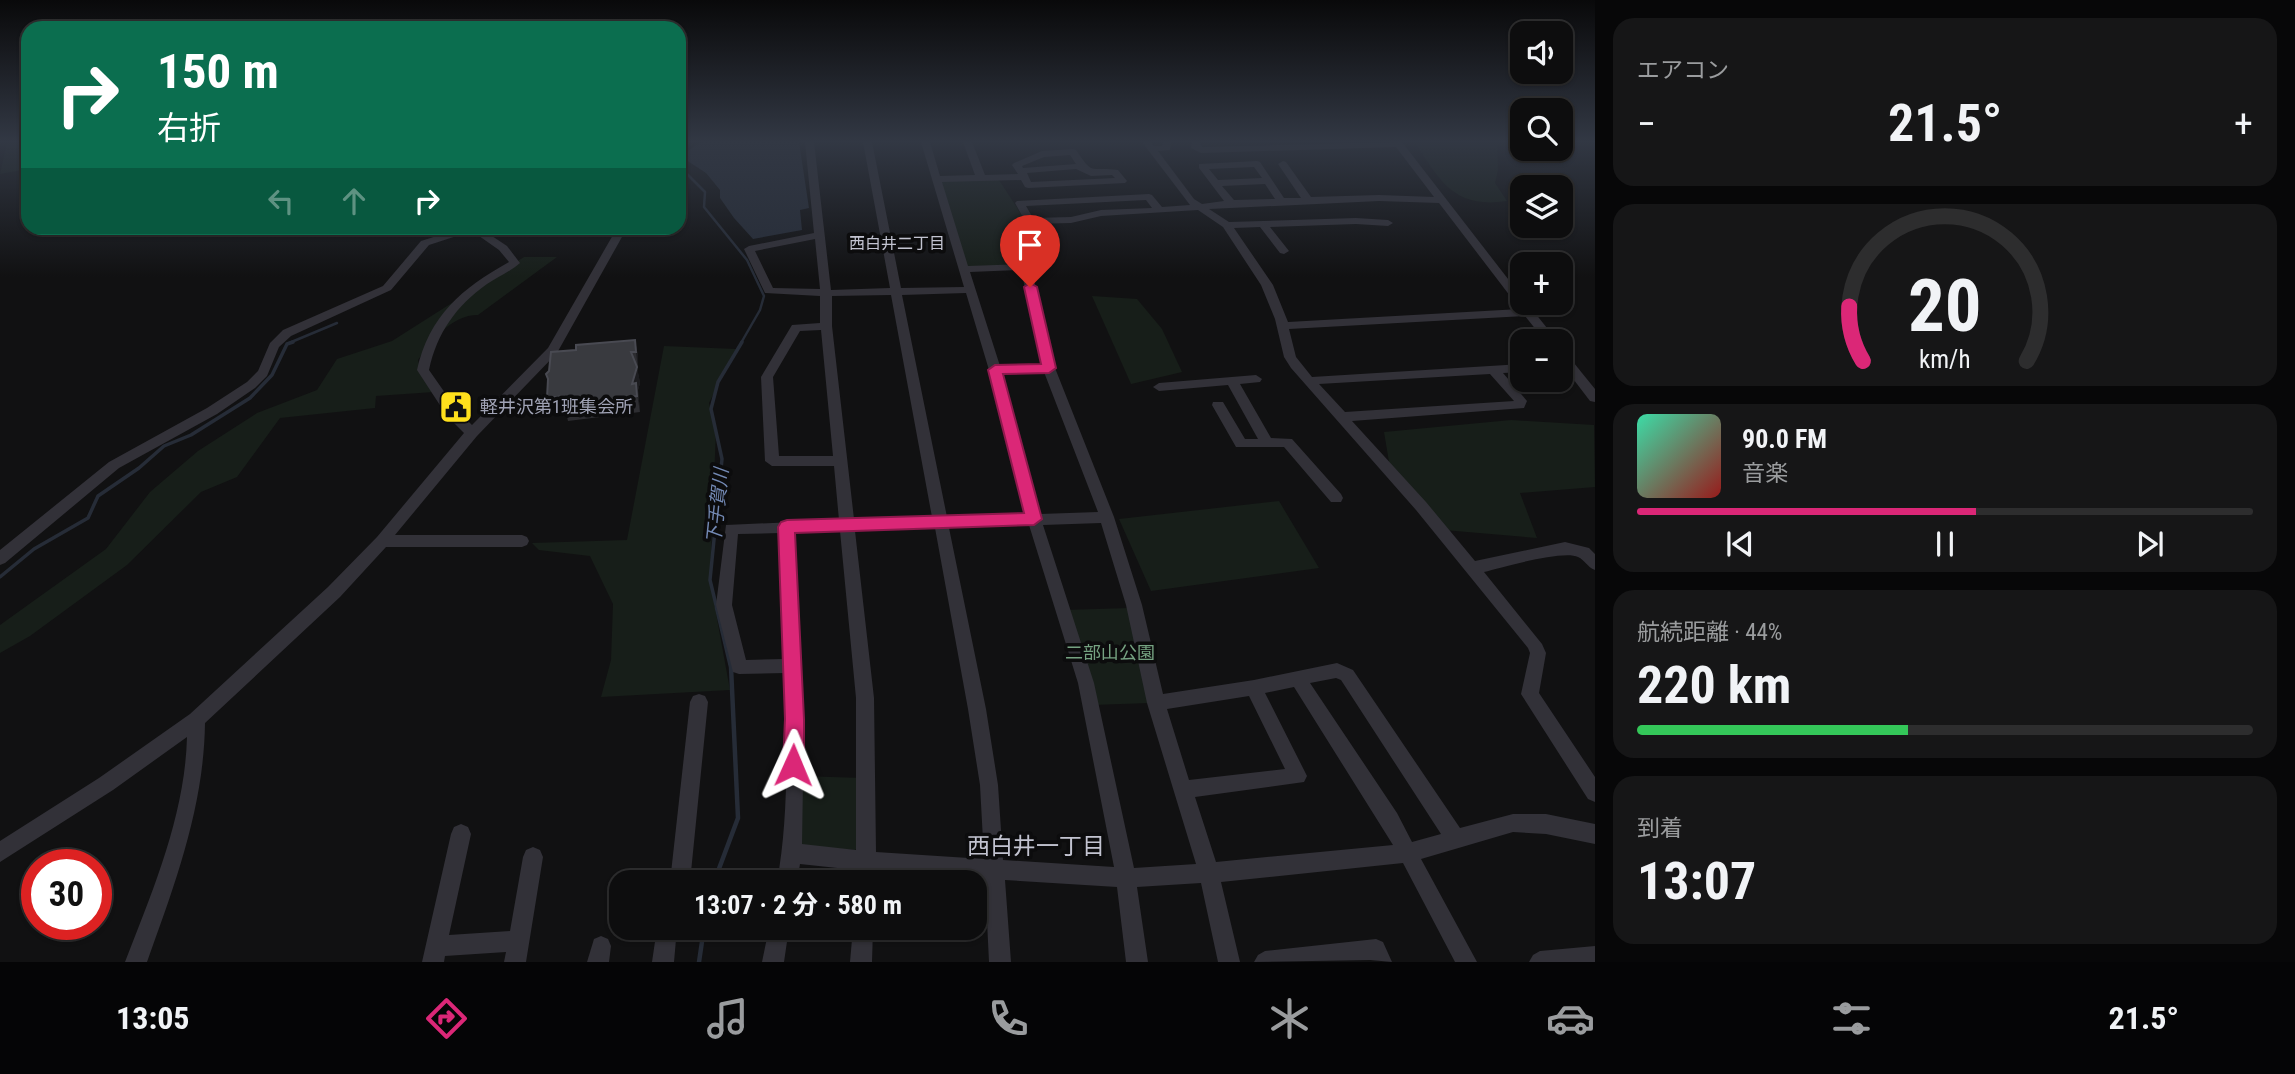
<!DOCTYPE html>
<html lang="ja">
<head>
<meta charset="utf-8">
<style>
	:root { --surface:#0d0d0e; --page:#161617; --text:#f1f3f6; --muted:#9a9c9e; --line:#2d2d2e; --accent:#db2777 }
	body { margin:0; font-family:"Roboto Condensed","Noto Sans JP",sans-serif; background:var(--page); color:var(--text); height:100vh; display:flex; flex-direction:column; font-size:26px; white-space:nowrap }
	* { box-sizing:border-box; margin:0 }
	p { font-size:23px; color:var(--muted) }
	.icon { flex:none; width:38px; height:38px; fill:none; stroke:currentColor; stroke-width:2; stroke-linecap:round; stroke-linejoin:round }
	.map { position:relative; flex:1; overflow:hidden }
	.side { display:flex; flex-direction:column; gap:18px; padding:18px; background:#070708; width:700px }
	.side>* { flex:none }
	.guide { position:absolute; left:21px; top:21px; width:665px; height:214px; border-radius:21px; box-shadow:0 2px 5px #0004,0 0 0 2px var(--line); background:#0b6e4f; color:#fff; overflow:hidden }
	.tools { position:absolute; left:1510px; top:21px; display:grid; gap:14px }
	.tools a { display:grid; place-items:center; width:63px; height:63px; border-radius:14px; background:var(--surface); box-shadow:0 2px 5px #0004,0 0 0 2px var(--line); font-size:35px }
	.speed { position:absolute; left:21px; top:849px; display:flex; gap:14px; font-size:35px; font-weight:700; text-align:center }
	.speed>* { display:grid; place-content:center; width:91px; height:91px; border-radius:50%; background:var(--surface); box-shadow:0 2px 5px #0004,0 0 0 2px var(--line); line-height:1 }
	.speed .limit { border:10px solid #d22; background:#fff; color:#111 }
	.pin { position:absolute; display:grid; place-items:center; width:60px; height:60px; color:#fff; margin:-72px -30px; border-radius:50% 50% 50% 0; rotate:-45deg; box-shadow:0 0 7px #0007 }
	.pin .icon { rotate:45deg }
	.me { position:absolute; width:77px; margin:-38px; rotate:1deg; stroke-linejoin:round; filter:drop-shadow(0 0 5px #0008) }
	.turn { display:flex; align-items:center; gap:24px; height:147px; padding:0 21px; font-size:32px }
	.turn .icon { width:91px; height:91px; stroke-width:2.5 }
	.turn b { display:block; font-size:49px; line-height:60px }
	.lanes { display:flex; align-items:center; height:66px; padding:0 21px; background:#0003; justify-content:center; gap:35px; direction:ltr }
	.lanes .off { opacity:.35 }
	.big { font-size:52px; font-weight:700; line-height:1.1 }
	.side .widget { flex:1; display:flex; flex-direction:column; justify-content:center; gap:10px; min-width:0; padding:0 24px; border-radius:21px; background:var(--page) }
	.side .dial { align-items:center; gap:0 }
	.dial svg { height:182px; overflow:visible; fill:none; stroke:var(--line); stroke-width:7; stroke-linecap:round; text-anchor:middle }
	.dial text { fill:var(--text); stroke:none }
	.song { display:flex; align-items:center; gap:21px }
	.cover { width:84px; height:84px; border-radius:10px; background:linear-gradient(135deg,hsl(160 70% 55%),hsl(0 70% 35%)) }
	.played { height:7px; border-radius:4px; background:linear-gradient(90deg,var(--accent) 55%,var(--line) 55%) }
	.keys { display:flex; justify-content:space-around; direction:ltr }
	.heat { display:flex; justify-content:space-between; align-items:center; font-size:38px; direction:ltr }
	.charge { height:10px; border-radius:5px; background:linear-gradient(90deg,#34c759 44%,var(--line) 0) }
	.trip { position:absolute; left:609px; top:870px; width:378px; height:70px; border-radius:21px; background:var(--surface); box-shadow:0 2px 5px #0004,0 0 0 2px var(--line); font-weight:700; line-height:70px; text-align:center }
	.menu { display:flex; height:112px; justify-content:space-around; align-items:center; background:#050506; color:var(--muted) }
	.menu .icon { width:49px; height:49px }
	.menu .current { color:var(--accent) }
	.menu b { font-size:32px; color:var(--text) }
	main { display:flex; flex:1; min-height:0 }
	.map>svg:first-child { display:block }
	.green { fill:#171e19 }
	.water { fill:#262c37 }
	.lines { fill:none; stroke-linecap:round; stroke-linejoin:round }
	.stream-far2 { stroke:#262c37; stroke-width:2.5 }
	.stream-far1 { stroke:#262c37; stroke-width:3.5 }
	.stream { stroke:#262c37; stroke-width:4.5 }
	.minor { fill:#323138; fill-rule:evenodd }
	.wall { fill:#2d2d31 }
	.shaded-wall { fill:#1c1c1f }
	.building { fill:#393a3f; stroke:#494a52; stroke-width:2 }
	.route { fill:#db2777; stroke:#8e194d; stroke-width:2 }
	.labels { text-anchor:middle; stroke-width:7; stroke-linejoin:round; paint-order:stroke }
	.far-neighbourhood-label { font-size:16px; fill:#c2c3d0; stroke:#0c0c0d }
	.poi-label { font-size:18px; fill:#a0a3b5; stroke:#0c0c0d; text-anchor:start }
	.park-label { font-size:18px; fill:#75a281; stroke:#0c0c0d }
	.water-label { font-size:19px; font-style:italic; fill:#7389b4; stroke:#0c0c0d }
	.near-neighbourhood-label { font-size:23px; fill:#c2c3d0; stroke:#0c0c0d }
</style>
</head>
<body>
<main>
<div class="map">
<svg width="1595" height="962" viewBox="0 0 1595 962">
	<rect width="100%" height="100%" fill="#111112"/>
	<g class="green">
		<path d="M7 142H28V169L0 174Z"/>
		<path d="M1415 142H1497L1498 170 1495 183 1507 201C1455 209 1440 182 1415 142Z"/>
		<path d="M937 179 999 180 1025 220 1023 235 1026 267 966 266Z"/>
		<path d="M524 257H557L478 315C451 315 433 340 418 360L423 379 434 392 376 396 375 408 280 418 237 477 201 492 127 565 30 636 0 653V625L106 549 150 492 198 451 257 413 317 390 337 359 392 341Z"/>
		<path d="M1092 296 1137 299 1162 329 1182 372 1131 384Z"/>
		<path d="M664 346 736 349 709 403 716 430 710 580 730 690 601 697 611 660 613 604 590 556 539 550 532 543 627 540Z"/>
		<path d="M1511 420 1594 425 1595 487 1520 493 1537 538 1432 529 1389 462 1384 432Z"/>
		<path d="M1279 501 1319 568 1151 591 1119 519Z"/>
		<path d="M1130 608 1150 703 1092 705 1064 610Z"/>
		<path d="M800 776 863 778V843L855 850 804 846 797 838Z"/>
	</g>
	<path class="water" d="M701 142H799L809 208 800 210 802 230 753 239 734 218 720 198V190L706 173 680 156Z"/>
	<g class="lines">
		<g class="stream-far2">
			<path d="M679 147 687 142"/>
			<path d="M679 166 705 192 704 207 747 260 764 296 760 310 741 343"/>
			<path d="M289 343 337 323"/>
		</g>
		<g class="stream-far1">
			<path d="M0 577 34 549 88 518 98 496 139 468 164 446 191 435 250 398 272 375 287 344 293 342"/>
			<path d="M717 609 710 580 722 459 711 409 718 382 742 342"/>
		</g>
		<g class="stream">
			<path d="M714 882 738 818 731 667 717 608"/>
			<path d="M699 962 704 928"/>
		</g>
		<g class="minor">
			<path d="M805 142H814L831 290 890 288 863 142H872L901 288 964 287 921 142H930L940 176 975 175 963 142H972L985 175 1018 174 1012 165 1014 163 1042 151 1073 149 1076 150C1094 177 1090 166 1118 170L1127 181 1125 183 1028 188 1025 187 1021 180 942 182 968 266 1026 264 1031 267 1055 368 1114 517 1142 605 1163 694 1254 680 1337 663 1353 670 1460 828 1513 814H1546L1595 824V844L1546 834 1513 832 1421 859 1477 962H1455L1403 863 1221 882 1240 962H1218L1201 883 1137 887 1148 962H1126L1117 887 1005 880 1011 962H989L985 879 876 871V882H856V870L800 864 797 882H777C789 817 787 740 785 673L739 674 733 672 716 605 726 525 839 520 834 466H772L765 461 761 377 792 325 820 323V296L765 293 744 249 749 246 814 233ZM1070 155 1076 164 1023 168 1022 166 1044 157ZM1076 169 1091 176 1112 175 1115 178 1031 182 1027 173ZM815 239 820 289 773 288 755 251ZM1021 270 1042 364 1000 366 970 272ZM966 293 989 370 1025 514 947 517 902 295ZM891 295 932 517 854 519 832 326V296ZM821 330 833 456H779L773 377 800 331ZM1044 372 1098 512 1040 514 1002 374ZM1101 523 1126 605 1147 703 1196 864 1134 868 1094 683 1043 525ZM1029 525 1078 683 1114 867 1003 860 998 785 986 709 949 528ZM935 528 968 709 980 785 984 859 876 852 874 698 855 531ZM840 531 856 698V850L802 844 804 719 795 533ZM780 533 784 659 746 660 732 605 738 534ZM1336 678 1341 680 1441 834 1412 842 1397 813 1310 683ZM1294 687 1393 845 1216 862 1195 797 1304 782 1307 776 1304 770 1265 693ZM1249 696 1285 769 1189 780 1167 709Z"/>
			<path d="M1142 142H1151L1154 146H1162L1163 142H1171L1170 150 1158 151 1194 199 1202 204 1224 201 1199 168V164L1257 161 1260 162 1284 198H1301L1278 164 1283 161 1286 162 1311 197 1379 195 1434 197 1396 147 1201 153 1191 148 1192 142H1200L1202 147 1402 142 1522 297V303H1527L1555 338 1557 341H1545L1525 316 1289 329 1296 357 1312 377 1522 364V372L1503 373 1527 401 1524 408 1352 421 1426 502 1475 561 1565 542 1589 548 1595 554V570C1587 567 1585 560 1578 557 1563 550 1503 567 1484 572L1542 644 1546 653 1539 693 1595 777V802L1588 799 1521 694 1530 653 1528 648 1416 510 1291 368 1284 357 1275 319 1261 285 1223 227 1198 210 1101 216 1071 223 1030 224 1026 223 1015 203 1017 201 1149 194 1152 195 1162 207 1190 205ZM1254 167 1262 178 1218 180 1209 169ZM1265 184 1275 199 1234 200 1222 186ZM1146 200 1152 208 1101 210 1071 217 1033 218 1026 206ZM1379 201 1439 203 1520 309 1288 322 1273 285 1234 228 1260 227 1280 253 1284 254 1289 251 1270 227 1356 224 1388 226 1393 223 1388 220 1356 218 1229 222 1209 209ZM1490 374 1514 401 1345 412 1319 384Z"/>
			<path d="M462 228H480L507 246 520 263C511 271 498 277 487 284 456 306 437 333 429 370L457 410 472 425 548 348 617 228H627L557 353 477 436 395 535H522L527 537 529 541 527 545 522 547H386L340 597 205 723C204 807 175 884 147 962H125C153 890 185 815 187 737L113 790 0 862V841L99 778 190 714 328 587 377 537 464 433 447 416 417 370C429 316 462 288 509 262L499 250 472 231 429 245 391 290 291 336 279 347 267 376 255 388 217 414 119 468 5 563 0 565V550L109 462 207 408 247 382 258 371 270 343 283 330 383 286 421 241Z"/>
			<path d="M1561 351 1565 352 1595 389V402L1590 401 1561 363Z"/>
			<path d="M1256 375 1262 379 1260 382 1240 384 1271 438 1292 439 1341 494 1343 498 1341 502H1331L1284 447H1236L1212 405 1213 402H1223L1245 439H1258L1228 385 1159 391 1153 387 1159 383Z"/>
			<path d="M699 694 705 696 708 702 690 882H670L690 702 693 696Z"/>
			<path d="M461 824 468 827 471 834 449 935 510 931 523 857 526 850 533 847 540 850 543 857 526 962H504L506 952 445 956 444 962H422L451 834 454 827Z"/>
			<path d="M657 928H677L674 962H652Z"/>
			<path d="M769 928H789L784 962H762Z"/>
			<path d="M853 928H873L872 962H850Z"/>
			<path d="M601 936 608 939 611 946 609 962H587L594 939Z"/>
			<path d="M1376 939 1383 942 1392 962 1370 960 1254 962 1258 955 1265 951Z"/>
			<path d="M1595 946V962H1529L1533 955 1540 951Z"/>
		</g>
	</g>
	<path class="wall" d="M635 340 638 356V368H637L640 383 638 390 640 412 568 421 566 412 551 414 547 398 548 382 546 374 576 350Z"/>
	<g class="shaded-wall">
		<path d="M635 340 638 356V368L636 352Z"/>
		<path d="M637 367 640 383 638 390 640 412 637 394 632 384Z"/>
	</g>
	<path class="building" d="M635 340 636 352H631L637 367 632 384 636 383 637 396 564 405V396L547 398 548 379 546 374 549 371 551 352 576 350V345Z"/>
	<linearGradient id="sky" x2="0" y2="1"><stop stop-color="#09090a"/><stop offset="0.51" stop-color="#323844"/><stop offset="1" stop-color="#323844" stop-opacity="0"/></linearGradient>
	<rect width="1595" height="277" fill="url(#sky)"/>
	<path class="route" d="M1030 283 1037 287 1056 368 1049 373 1003 374 1042 519 1034 525 795 533 804 719V765L801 772 793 775 786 772 783 765 785 719 778 527 781 522 787 520 1024 513 988 370 995 365 1041 364 1024 287Z"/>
	<defs>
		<symbol id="civic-square" viewBox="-11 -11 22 22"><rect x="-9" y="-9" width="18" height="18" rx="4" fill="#ffe01c" stroke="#0c0c0d"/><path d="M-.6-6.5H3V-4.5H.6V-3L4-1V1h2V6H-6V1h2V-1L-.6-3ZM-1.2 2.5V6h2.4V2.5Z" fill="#111"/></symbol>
	</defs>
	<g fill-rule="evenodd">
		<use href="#civic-square" x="437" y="388" width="38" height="38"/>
	</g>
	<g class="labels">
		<g class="far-neighbourhood-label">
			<text x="897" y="249">西白井二丁目</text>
		</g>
		<g class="poi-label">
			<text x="480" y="413">軽井沢第1班集会所</text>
		</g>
		<g class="park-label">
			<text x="1110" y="659">二部山公園</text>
		</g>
		<g class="water-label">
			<text transform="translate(717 506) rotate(-84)" y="7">下手賀川</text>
		</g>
		<g class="near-neighbourhood-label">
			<text x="1036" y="854">西白井一丁目</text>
		</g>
	</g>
</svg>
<div class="tools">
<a><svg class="icon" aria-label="sound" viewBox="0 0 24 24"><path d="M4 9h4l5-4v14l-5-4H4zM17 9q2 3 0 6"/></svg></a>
<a><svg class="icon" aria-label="search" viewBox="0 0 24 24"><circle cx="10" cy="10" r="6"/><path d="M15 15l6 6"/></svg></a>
<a><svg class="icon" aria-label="layers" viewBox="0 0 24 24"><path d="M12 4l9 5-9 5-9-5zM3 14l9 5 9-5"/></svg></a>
<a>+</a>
<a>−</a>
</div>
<div class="speed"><div class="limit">30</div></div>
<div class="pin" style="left:1030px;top:287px;background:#d93025"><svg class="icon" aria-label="arrive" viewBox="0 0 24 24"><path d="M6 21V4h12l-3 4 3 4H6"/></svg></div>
<svg class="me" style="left:793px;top:765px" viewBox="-20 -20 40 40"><path d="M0-17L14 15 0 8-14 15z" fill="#db2777" stroke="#fff" stroke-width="4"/></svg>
<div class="trip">13:07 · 2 分 · 580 m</div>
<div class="guide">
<div class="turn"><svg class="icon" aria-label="right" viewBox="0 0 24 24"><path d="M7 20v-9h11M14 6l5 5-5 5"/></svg><div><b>150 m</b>右折</div></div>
<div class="lanes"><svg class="icon off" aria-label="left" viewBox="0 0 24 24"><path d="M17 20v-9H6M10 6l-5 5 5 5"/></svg><svg class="icon off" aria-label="ahead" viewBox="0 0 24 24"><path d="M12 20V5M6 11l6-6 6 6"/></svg><svg class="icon" aria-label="right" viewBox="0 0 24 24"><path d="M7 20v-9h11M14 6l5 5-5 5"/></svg></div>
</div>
</div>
<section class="side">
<div class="widget"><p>エアコン</p>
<div class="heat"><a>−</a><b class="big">21.5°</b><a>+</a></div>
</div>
<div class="widget dial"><svg viewBox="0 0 100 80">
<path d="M14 69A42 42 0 1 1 86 69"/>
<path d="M14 69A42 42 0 0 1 8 45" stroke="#db2777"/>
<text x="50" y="56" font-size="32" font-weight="700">20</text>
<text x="50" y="72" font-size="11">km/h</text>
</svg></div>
<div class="widget">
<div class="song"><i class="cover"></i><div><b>90.0 FM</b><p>音楽</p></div></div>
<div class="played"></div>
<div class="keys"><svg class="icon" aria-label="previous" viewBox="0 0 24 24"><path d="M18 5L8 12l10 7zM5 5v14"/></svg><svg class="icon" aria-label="pause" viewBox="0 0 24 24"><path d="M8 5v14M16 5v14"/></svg><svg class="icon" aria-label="next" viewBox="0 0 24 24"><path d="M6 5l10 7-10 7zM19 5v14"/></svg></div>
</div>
<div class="widget"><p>航続距離 · 44%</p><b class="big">220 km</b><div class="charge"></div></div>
<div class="widget"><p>到着</p><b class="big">13:07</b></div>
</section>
</main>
<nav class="menu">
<b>13:05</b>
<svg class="icon current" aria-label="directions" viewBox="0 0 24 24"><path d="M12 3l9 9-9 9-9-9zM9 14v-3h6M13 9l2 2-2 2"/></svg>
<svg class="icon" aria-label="music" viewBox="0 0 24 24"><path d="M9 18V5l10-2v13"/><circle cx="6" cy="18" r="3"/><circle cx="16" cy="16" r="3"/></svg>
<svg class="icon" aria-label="phone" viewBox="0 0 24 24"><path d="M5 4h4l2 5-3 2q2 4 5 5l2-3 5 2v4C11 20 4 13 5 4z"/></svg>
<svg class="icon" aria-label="climate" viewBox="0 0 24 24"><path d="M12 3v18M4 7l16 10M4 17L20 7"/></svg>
<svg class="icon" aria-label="car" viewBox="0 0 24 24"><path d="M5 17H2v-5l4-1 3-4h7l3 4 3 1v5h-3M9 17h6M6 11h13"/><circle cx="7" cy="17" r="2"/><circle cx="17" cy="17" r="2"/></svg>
<svg class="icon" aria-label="filters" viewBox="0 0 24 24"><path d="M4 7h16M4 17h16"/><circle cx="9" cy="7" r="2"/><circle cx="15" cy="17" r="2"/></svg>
<b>21.5°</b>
</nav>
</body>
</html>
